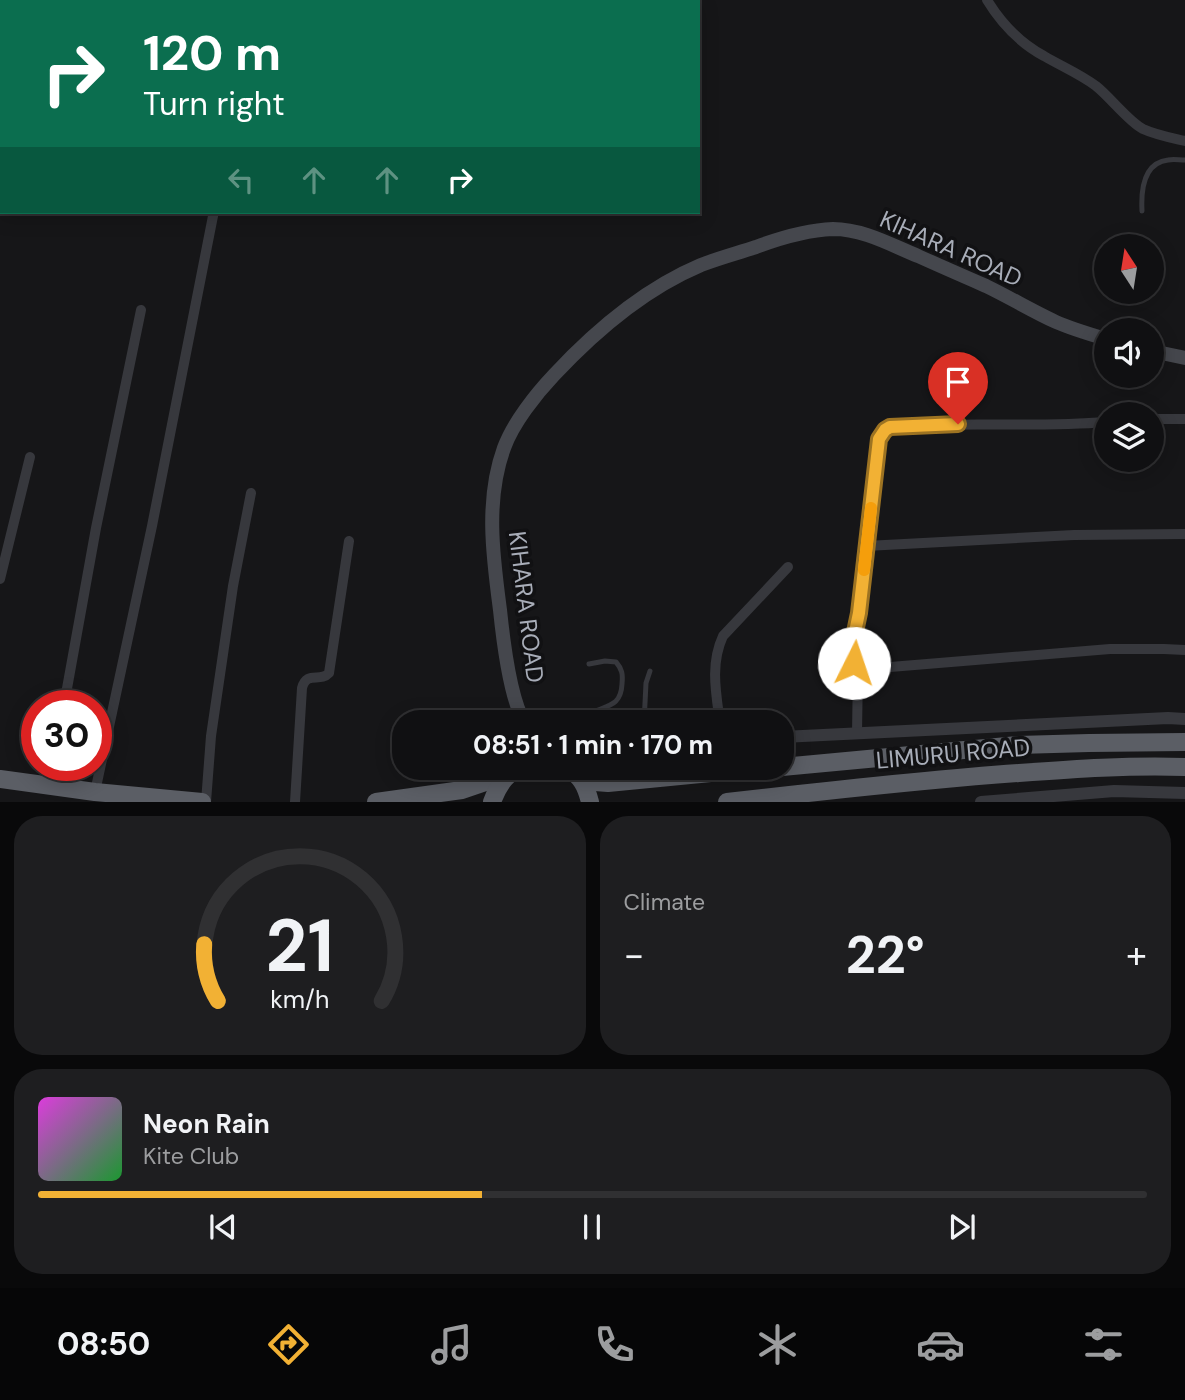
<!DOCTYPE html>
<html lang="en">
<head>
<meta charset="utf-8">
<style>
	:root { --surface:#101012; --page:#1e1e20; --text:#f1f3f6; --muted:#9c9d9f; --line:#303032; --accent:#f2b134 }
	body { margin:0; font-family:"DM Sans",sans-serif; background:var(--page); color:var(--text); height:100vh; display:flex; flex-direction:column; font-size:26px; white-space:nowrap }
	* { box-sizing:border-box; margin:0 }
	p { font-size:23px; color:var(--muted) }
	.icon { flex:none; width:38px; height:38px; fill:none; stroke:currentColor; stroke-width:2; stroke-linecap:round; stroke-linejoin:round }
	.map { position:relative; height:802px; overflow:hidden }
	.sheet { display:flex; flex-direction:column; gap:14px; padding:14px; background:#09090a; flex:1 }
	.sheet>* { flex:none }
	.hud { position:absolute; left:0px; top:0px; width:700px; height:214px; box-shadow:0 4px 18px #0003,0 0 0 2px var(--line); background:#0b6e4f; color:#fff; overflow:hidden }
	.needle { width:46px; rotate:348deg }
	.controls { position:absolute; left:1094px; top:234px; display:grid; gap:14px }
	.controls a { display:grid; place-items:center; width:70px; height:70px; border-radius:50%; background:var(--surface); box-shadow:0 4px 18px #0003,0 0 0 2px var(--line); font-size:35px }
	.speed { position:absolute; left:21px; top:690px; display:flex; gap:14px; font-size:35px; font-weight:700; text-align:center }
	.speed>* { display:grid; place-content:center; width:91px; height:91px; border-radius:50%; background:var(--surface); box-shadow:0 4px 18px #0003,0 0 0 2px var(--line); line-height:1 }
	.speed .limit { border:10px solid #d22; background:#fff; color:#111 }
	.pin { position:absolute; display:grid; place-items:center; width:60px; height:60px; color:#fff; margin:-72px -30px; border-radius:50% 50% 50% 0; rotate:-45deg; box-shadow:0 0 7px #0007 }
	.pin .icon { rotate:45deg }
	.me { position:absolute; width:77px; margin:-38px; rotate:4deg; stroke-linejoin:round; filter:drop-shadow(0 0 5px #0008) }
	.turn { display:flex; align-items:center; gap:24px; height:147px; padding:0 28px; font-size:32px }
	.turn .icon { width:91px; height:91px; stroke-width:2.5 }
	.turn b { display:block; font-size:49px; line-height:60px }
	.lanes { display:flex; align-items:center; height:66px; padding:0 28px; background:#0003; justify-content:center; gap:35px; direction:ltr }
	.lanes .off { opacity:.35 }
	.big { font-size:52px; font-weight:700; line-height:1.1 }
	.sheet .tile { flex:1; display:flex; flex-direction:column; justify-content:center; gap:10px; min-width:0; padding:0 24px; border-radius:28px; background:var(--page) }
	.sheet .dial { align-items:center; gap:0 }
	.dial svg { height:182px; overflow:visible; fill:none; stroke:var(--line); stroke-width:7; stroke-linecap:round; text-anchor:middle }
	.dial text { fill:var(--text); stroke:none }
	.song { display:flex; align-items:center; gap:21px }
	.cover { width:84px; height:84px; border-radius:10px; background:linear-gradient(135deg,hsl(300 70% 55%),hsl(130 70% 35%)) }
	.played { height:7px; border-radius:4px; background:linear-gradient(90deg,var(--accent) 40%,var(--line) 40%) }
	.keys { display:flex; justify-content:space-around; direction:ltr }
	.heat { display:flex; justify-content:space-between; align-items:center; font-size:38px; direction:ltr }
	.sheet .tiles { flex:1; display:grid; gap:14px; grid-template-columns:1fr 1fr }
	.tile:last-child { grid-column:span 2 }
	.trip { position:absolute; left:392px; top:710px; width:402px; height:70px; border-radius:28px; background:var(--surface); box-shadow:0 4px 18px #0003,0 0 0 2px var(--line); font-weight:700; line-height:70px; text-align:center }
	.menu { display:flex; height:112px; justify-content:space-around; align-items:center; background:#060607; color:var(--muted) }
	.menu .icon { width:49px; height:49px }
	.menu .selected { color:var(--accent) }
	.menu b { font-size:32px; color:var(--text) }
	.map>svg:first-child { display:block }
	.lines { fill:none; stroke-linecap:round; stroke-linejoin:round }
	.service { stroke:#37383d; stroke-width:5 }
	.minor { stroke:#37383d; stroke-width:10 }
	.tertiary { stroke:#37383d; stroke-width:12 }
	.secondary { stroke:#45474d; stroke-width:14 }
	.trunk { stroke:#5b5e65; stroke-width:18 }
	.route-casing { stroke:#9d7322; stroke-width:18 }
	.route { stroke:#f2b134; stroke-width:12 }
	.slow { stroke:#f59e0b; stroke-width:12 }
	.labels { text-anchor:middle; stroke-width:7; stroke-linejoin:round; paint-order:stroke }
	.street-label { font-size:24px; fill:#a8adb8; stroke:#111113 }
</style>
</head>
<body>
<div class="map">
<svg width="1185" height="802" viewBox="0 0 1185 802">
	<rect width="100%" height="100%" fill="#161618"/>
	<g class="lines">
		<g class="service">
			<path d="M1142 211C1141 192 1143 163 1168 160 1173 159 1179 160 1185 160"/>
			<path d="M586 723 591 713C608 705 621 706 622 684 623 674 622 669 616 662L605 661 589 664"/>
			<path d="M644 723 646 683 650 671"/>
		</g>
		<g class="minor">
			<path d="M987 0C1001 23 1020 43 1044 56 1061 66 1080 74 1096 86 1110 97 1129 122 1143 129 1156 135 1172 138 1185 141"/>
			<path d="M1152 419H1185"/>
			<path d="M1185 534 1074 535 866 546 859 613 855 632 854 663 858 669H866L1110 649H1164L1185 650"/>
			<path d="M866 546 879 439 885 430 890 427C962 421 1034 428 1106 422"/>
			<path d="M0 579 30 457"/>
			<path d="M64 705 96 528 141 310"/>
			<path d="M720 723C716 693 710 664 723 636L788 567"/>
			<path d="M857 733 858 669"/>
			<path d="M49 786 53 765"/>
			<path d="M95 792 152 526 213 216"/>
			<path d="M206 802 211 736 233 586 251 493"/>
			<path d="M295 802 302 688C307 670 320 683 329 673L349 541"/>
		</g>
		<g class="tertiary">
			<path d="M782 737 1168 718 1185 719"/>
			<path d="M582 781 601 768"/>
			<path d="M981 802 1114 791 1185 793"/>
		</g>
		<g class="secondary">
			<path d="M1152 351 1185 358"/>
			<path d="M525 723C510 700 503 639 500 610 493 557 485 500 504 448 513 423 536 394 554 375 596 330 644 289 701 265 719 258 738 253 756 247 780 238 807 230 833 229 863 229 891 245 918 256 940 266 963 276 986 286 1009 297 1032 311 1056 322 1072 329 1089 334 1106 339"/>
		</g>
		<g class="trunk">
			<path d="M782 767 1018 745 1089 743 1185 742"/>
			<path d="M567 768C581 776 586 786 590 802"/>
			<path d="M0 779 95 792 202 802"/>
			<path d="M582 781 608 783 762 768"/>
			<path d="M376 802 462 790 506 775"/>
			<path d="M492 802C498 786 504 777 517 768"/>
			<path d="M727 802C824 791 922 780 1019 773 1074 769 1130 765 1185 767"/>
		</g>
	</g>
	<g class="lines">
		<defs>
			<path id="route" d="M854 663 855 632 859 613 879 439 885 430 890 427 958 424"/>
		</defs>
		<use href="#route" class="route-casing"/>
		<use href="#route" class="route"/>
		<path class="slow" d="M864 570 871 508"/>
	</g>
	<g class="labels">
		<g class="street-label">
			<text transform="translate(951 249) rotate(24)" y="8">KIHARA ROAD</text>
			<text transform="translate(526 607) rotate(83)" y="8">KIHARA ROAD</text>
			<text transform="translate(953 754) rotate(-5)" y="8">LIMURU ROAD</text>
		</g>
	</g>
</svg>
<div class="controls">
<a><svg class="needle" viewBox="-14 -14 28 28"><path d="M0-13l5 13h-10z" fill="#e53935"/><path d="M0 13l5-13h-10z" fill="#9c9d9f"/></svg></a>
<a><svg class="icon" aria-label="sound" viewBox="0 0 24 24"><path d="M4 9h4l5-4v14l-5-4H4zM17 9q2 3 0 6"/></svg></a>
<a><svg class="icon" aria-label="layers" viewBox="0 0 24 24"><path d="M12 4l9 5-9 5-9-5zM3 14l9 5 9-5"/></svg></a>
</div>
<div class="speed"><div class="limit">30</div></div>
<div class="pin" style="left:958px;top:424px;background:#d93025"><svg class="icon" aria-label="arrive" viewBox="0 0 24 24"><path d="M6 21V4h12l-3 4 3 4H6"/></svg></div>
<svg class="me" style="left:854px;top:663px" viewBox="-20 -20 40 40"><circle r="19" fill="#fff"/><path d="M0-13L10 11 0 6-10 11z" fill="#f2b134"/></svg>
<div class="trip">08:51 · 1 min · 170 m</div>
<div class="hud">
<div class="turn"><svg class="icon" aria-label="right" viewBox="0 0 24 24"><path d="M7 20v-9h11M14 6l5 5-5 5"/></svg><div><b>120 m</b>Turn right</div></div>
<div class="lanes"><svg class="icon off" aria-label="left" viewBox="0 0 24 24"><path d="M17 20v-9H6M10 6l-5 5 5 5"/></svg><svg class="icon off" aria-label="ahead" viewBox="0 0 24 24"><path d="M12 20V5M6 11l6-6 6 6"/></svg><svg class="icon off" aria-label="ahead" viewBox="0 0 24 24"><path d="M12 20V5M6 11l6-6 6 6"/></svg><svg class="icon" aria-label="right" viewBox="0 0 24 24"><path d="M7 20v-9h11M14 6l5 5-5 5"/></svg></div>
</div>
</div>
<section class="sheet">
<div class="tiles">
<div class="tile dial"><svg viewBox="0 0 100 80">
<path d="M14 69A42 42 0 1 1 86 69"/>
<path d="M14 69A42 42 0 0 1 8 44" stroke="#f2b134"/>
<text x="50" y="56" font-size="32" font-weight="700">21</text>
<text x="50" y="72" font-size="11">km/h</text>
</svg></div>
<div class="tile"><p>Climate</p>
<div class="heat"><a>−</a><b class="big">22°</b><a>+</a></div>
</div>
<div class="tile">
<div class="song"><i class="cover"></i><div><b>Neon Rain</b><p>Kite Club</p></div></div>
<div class="played"></div>
<div class="keys"><svg class="icon" aria-label="previous" viewBox="0 0 24 24"><path d="M18 5L8 12l10 7zM5 5v14"/></svg><svg class="icon" aria-label="pause" viewBox="0 0 24 24"><path d="M8 5v14M16 5v14"/></svg><svg class="icon" aria-label="next" viewBox="0 0 24 24"><path d="M6 5l10 7-10 7zM19 5v14"/></svg></div>
</div>
</div>
</section>
<nav class="menu">
<b>08:50</b>
<svg class="icon selected" aria-label="directions" viewBox="0 0 24 24"><path d="M12 3l9 9-9 9-9-9zM9 14v-3h6M13 9l2 2-2 2"/></svg>
<svg class="icon" aria-label="music" viewBox="0 0 24 24"><path d="M9 18V5l10-2v13"/><circle cx="6" cy="18" r="3"/><circle cx="16" cy="16" r="3"/></svg>
<svg class="icon" aria-label="phone" viewBox="0 0 24 24"><path d="M5 4h4l2 5-3 2q2 4 5 5l2-3 5 2v4C11 20 4 13 5 4z"/></svg>
<svg class="icon" aria-label="climate" viewBox="0 0 24 24"><path d="M12 3v18M4 7l16 10M4 17L20 7"/></svg>
<svg class="icon" aria-label="car" viewBox="0 0 24 24"><path d="M5 17H2v-5l4-1 3-4h7l3 4 3 1v5h-3M9 17h6M6 11h13"/><circle cx="7" cy="17" r="2"/><circle cx="17" cy="17" r="2"/></svg>
<svg class="icon" aria-label="filters" viewBox="0 0 24 24"><path d="M4 7h16M4 17h16"/><circle cx="9" cy="7" r="2"/><circle cx="15" cy="17" r="2"/></svg>
</nav>
</body>
</html>
